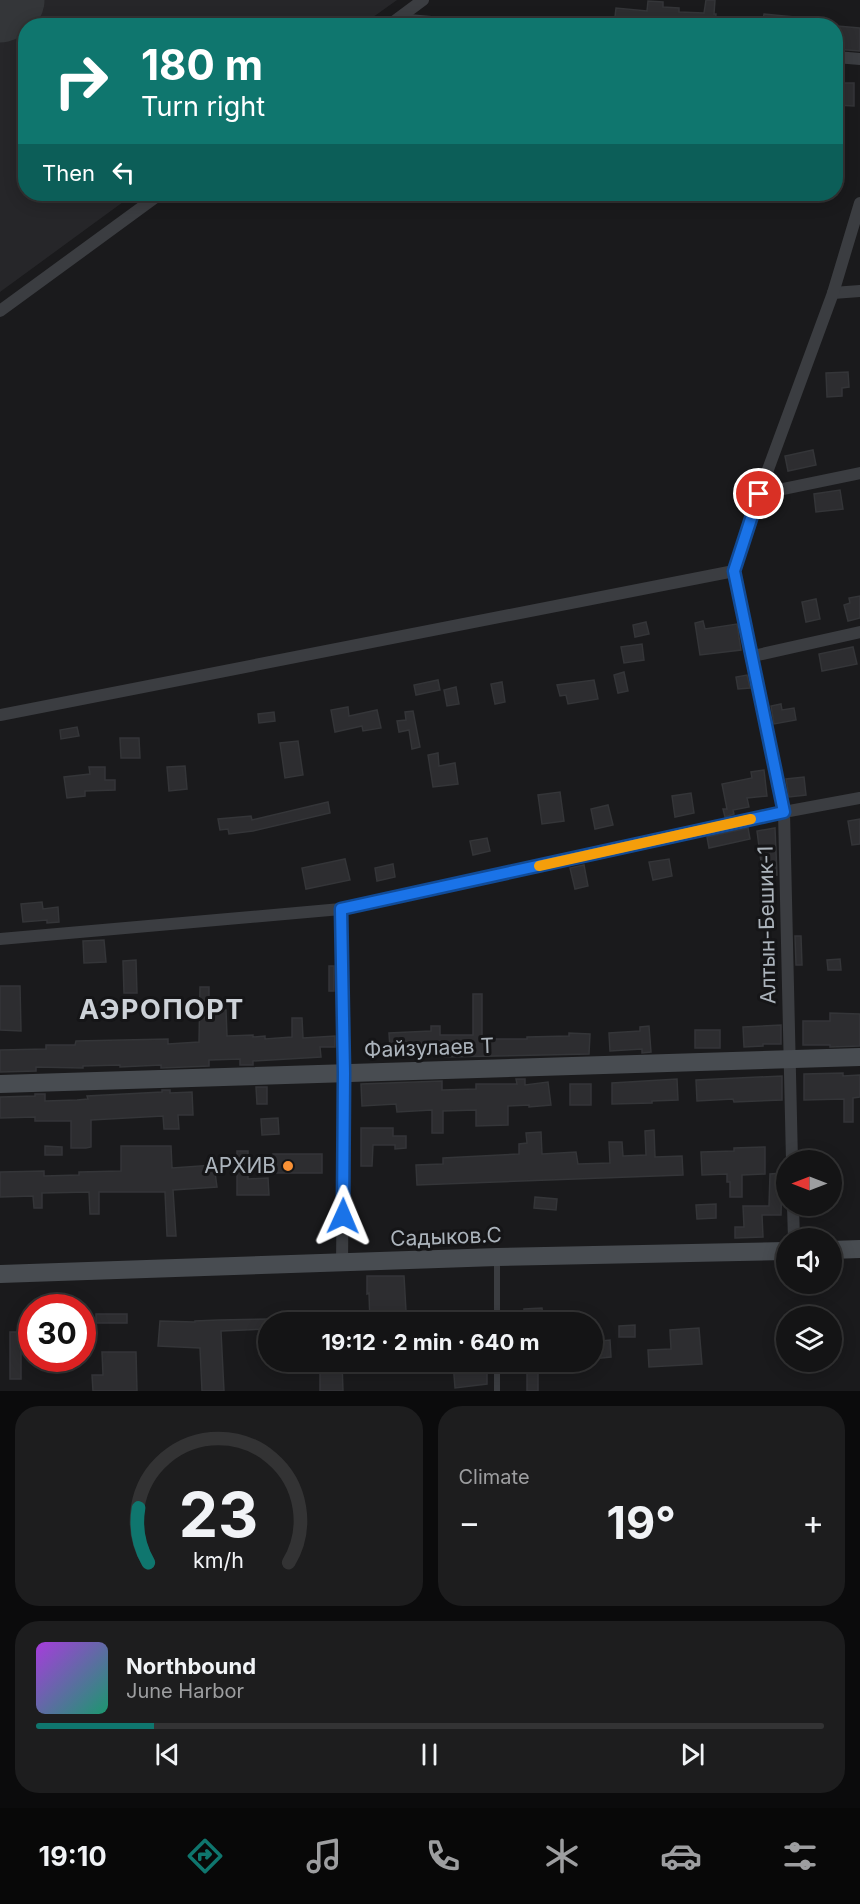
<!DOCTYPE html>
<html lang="en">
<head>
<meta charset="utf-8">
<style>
	:root { --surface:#141415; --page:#1d1d1e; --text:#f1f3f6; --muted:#9d9ea0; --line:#333334; --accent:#0f766e }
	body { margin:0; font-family:Inter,sans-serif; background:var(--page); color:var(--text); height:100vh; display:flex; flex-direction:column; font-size:22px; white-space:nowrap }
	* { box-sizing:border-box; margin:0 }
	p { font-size:20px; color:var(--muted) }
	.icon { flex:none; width:33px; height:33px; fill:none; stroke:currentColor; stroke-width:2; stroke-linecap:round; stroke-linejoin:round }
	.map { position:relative; height:1391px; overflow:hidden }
	.drawer { display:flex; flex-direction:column; gap:15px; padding:15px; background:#0b0b0c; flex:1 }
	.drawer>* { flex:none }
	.hud { position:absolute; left:18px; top:18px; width:825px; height:183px; border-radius:24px; box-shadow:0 3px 15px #0003,0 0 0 2px var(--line); background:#0f766e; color:#fff; overflow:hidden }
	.needle { width:39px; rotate:270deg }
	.tools { position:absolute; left:776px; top:1150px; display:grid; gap:12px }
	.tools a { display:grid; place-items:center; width:66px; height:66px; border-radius:50%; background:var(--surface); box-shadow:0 3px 15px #0003,0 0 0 2px var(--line); font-size:30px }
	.speed { position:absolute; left:18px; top:1294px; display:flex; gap:12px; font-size:30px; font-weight:700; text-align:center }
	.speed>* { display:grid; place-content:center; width:78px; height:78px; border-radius:50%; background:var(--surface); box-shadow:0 3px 15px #0003,0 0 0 2px var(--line); line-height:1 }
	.speed .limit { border:9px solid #d22; background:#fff; color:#111 }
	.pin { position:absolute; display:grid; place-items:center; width:51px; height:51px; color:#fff; margin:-26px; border:3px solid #fff; border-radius:50%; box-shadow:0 2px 6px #0007 }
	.me { position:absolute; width:66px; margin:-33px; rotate:1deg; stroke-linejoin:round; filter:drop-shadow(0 0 4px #0008) }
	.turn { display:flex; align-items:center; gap:21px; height:126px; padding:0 24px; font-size:27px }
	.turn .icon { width:78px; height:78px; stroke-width:2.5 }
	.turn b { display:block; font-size:42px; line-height:51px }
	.then { display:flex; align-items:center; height:57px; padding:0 24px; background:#0003; gap:12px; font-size:22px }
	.big { font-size:45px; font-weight:700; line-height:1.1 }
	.drawer .card { flex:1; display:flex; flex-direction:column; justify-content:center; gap:9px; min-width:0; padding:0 21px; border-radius:24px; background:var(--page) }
	.drawer .dial { align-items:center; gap:0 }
	.dial svg { height:156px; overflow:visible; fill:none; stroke:var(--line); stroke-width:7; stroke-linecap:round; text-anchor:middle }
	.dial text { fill:var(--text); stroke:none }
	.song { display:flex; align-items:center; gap:18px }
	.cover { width:72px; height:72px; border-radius:9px; background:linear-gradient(135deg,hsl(280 70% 55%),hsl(160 70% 35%)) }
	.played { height:6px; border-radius:3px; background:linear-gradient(90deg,var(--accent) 15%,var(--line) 15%) }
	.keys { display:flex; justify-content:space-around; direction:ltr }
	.heat { display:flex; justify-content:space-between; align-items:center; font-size:33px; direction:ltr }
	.drawer .tiles { flex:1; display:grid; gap:15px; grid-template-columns:1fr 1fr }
	.card:last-child { grid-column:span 2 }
	.trip { position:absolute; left:258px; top:1312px; width:345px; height:60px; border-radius:30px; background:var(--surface); box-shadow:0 3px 15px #0003,0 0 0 2px var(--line); font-weight:700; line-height:60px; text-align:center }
	.menu { display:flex; height:96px; justify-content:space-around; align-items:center; background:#080808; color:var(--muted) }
	.menu .icon { width:42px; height:42px }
	.menu .active { color:var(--accent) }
	.menu b { font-size:27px; color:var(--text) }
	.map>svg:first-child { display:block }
	.built { fill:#262629 }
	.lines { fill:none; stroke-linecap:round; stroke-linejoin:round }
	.runway { stroke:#343639; stroke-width:75 }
	.building { fill:#2d2d30; stroke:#343538; stroke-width:1.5 }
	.lane { stroke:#3b3d41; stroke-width:6 }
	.street { stroke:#3b3d41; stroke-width:12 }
	.secondary { stroke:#484c51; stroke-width:18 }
	.route-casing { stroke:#114b97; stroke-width:15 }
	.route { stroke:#1a73e8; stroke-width:10 }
	.slow { stroke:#f59e0b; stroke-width:10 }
	.poi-dot { fill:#f99135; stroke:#151517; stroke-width:2 }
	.labels { text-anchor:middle; stroke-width:6; stroke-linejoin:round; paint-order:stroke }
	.street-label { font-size:21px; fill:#acb4bc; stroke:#151517 }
	.poi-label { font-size:21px; fill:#acb4bc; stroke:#151517; text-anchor:end }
	.district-label { font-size:27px; font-weight:bold; letter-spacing:1.5px; fill:#cdd2d8; stroke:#151517 }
</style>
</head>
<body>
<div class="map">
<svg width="860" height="1391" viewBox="0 0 860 1391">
	<rect width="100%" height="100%" fill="#1a1a1c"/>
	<path class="built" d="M0 0H397L362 25 26 26V194H134L0 292Z"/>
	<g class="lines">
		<path class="runway" d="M0 5 7 0"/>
	</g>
	<g class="building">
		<path d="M706 0H715L714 14H716L715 26H614L616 8 647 11 648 1 663 2V7L679 8V12L704 13Z"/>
		<path d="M764 14 794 17 793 26H762Z"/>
		<path d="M837 26 860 28V51L836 49Z"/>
		<path d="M836 83H854V106L836 105Z"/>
		<path d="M848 372 849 387 842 388V396L827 397 826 373Z"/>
		<path d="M813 450 816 465 788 471 785 456Z"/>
		<path d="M840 490 843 509 816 512 814 494Z"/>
		<path d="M860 596V618L848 621 844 605 850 603 849 598Z"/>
		<path d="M816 599 820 619 806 622 802 602Z"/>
		<path d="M703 621 705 629 737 624 741 650 700 655 695 623Z"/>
		<path d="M646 622 649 634 635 637 633 625Z"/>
		<path d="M642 644 644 660 624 663 621 647Z"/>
		<path d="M853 647 857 664 822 671 819 654Z"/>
		<path d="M624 672 628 691 618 693 614 675Z"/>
		<path d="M747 675 750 688 738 689 736 677Z"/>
		<path d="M438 680 440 690 416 695 414 685Z"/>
		<path d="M594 680 598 699 568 704 566 695 560 696 557 685Z"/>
		<path d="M502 682 505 702 495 704 491 684Z"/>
		<path d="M456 687 459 704 447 706 444 690Z"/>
		<path d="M781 704 782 710 794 708 796 720 774 724 771 706Z"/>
		<path d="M348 707 349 716 377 710 381 728 363 731 362 726 335 732 331 710Z"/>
		<path d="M413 711 420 747 412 749 409 730 399 732 397 721 406 720 405 712Z"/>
		<path d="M274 712 275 721 259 723 258 714Z"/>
		<path d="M77 727 79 736 61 739 60 730Z"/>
		<path d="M120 738H139L140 758H121Z"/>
		<path d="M298 741 303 775 285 778 280 743Z"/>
		<path d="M438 753 439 766 455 763 458 784 433 787 428 755Z"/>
		<path d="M185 766 187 789 169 791 167 767Z"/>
		<path d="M89 767H105V780H115V790L85 791V796L67 798 64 777 90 774Z"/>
		<path d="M764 770 767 796 747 798 749 807 733 810 734 814 725 817 723 809H727L722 784 752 778 751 772Z"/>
		<path d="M804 777 806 795 789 797 786 779Z"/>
		<path d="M560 792 564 821 542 824 538 795Z"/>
		<path d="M691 793 694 813 675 817 672 796Z"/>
		<path d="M328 802 330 813 253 831 229 834 228 829 220 830 218 819 251 816 252 820Z"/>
		<path d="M608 805 613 825 595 829 591 809Z"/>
		<path d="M860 819V844L852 845 848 821Z"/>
		<path d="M748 828 750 839 709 848 707 837Z"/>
		<path d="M775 828 777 875 763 877 757 831Z"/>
		<path d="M487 838 490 851 473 855 470 841Z"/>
		<path d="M345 859 350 880 306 889 302 868Z"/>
		<path d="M669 859 672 876 653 880 649 862Z"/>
		<path d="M393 864 395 877 377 881 375 868Z"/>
		<path d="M584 865 588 886 575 889 570 868Z"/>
		<path d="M42 902 43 909 58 907 59 922 47 923V920L23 922 21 904Z"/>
		<path d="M795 936H801L802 965H796Z"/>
		<path d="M104 940 106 962 84 963 83 941Z"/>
		<path d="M840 959 841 970H828L827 960Z"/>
		<path d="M136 960 137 993H124L123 961Z"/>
		<rect x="329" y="966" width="5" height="25"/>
		<path d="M0 986H20L21 1031 0 1030Z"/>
		<path d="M200 987H209V1011L226 1010 227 1036 253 1035V1037L265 1036V1039L292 1037V1018H302L303 1038 335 1036V1047H320L321 1057 253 1061V1065H240V1059L209 1060V1066L161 1068V1065L120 1067V1065L83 1066V1068L36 1067V1071L0 1072V1050L46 1049V1045H75L76 1041 168 1039V1044L199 1042Z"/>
		<path d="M473 994H482V1039H527V1037L569 1036V1033L590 1034 589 1054 444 1057V1055L431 1054 401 1055V1048H390L389 1033 431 1031V1026H440V1035H473Z"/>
		<path d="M830 1013 860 1014V1046L830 1047V1045H803V1021H830Z"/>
		<path d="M781 1025V1044H763V1046L744 1047 743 1027Z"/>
		<path d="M649 1026 651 1052 642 1053V1049L610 1051 609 1033 640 1031V1027Z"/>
		<rect x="695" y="1030" width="25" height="18"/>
		<path d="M843 1073V1076L860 1075V1097L853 1098V1122H844V1099L804 1100V1074Z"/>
		<path d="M782 1076V1100L734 1102 733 1099 697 1101 696 1080Z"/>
		<path d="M516 1079H525V1085L548 1082 551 1105 529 1107V1105L508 1106V1125L476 1126V1110L443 1111V1133H432V1110L397 1112 396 1104 362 1106 361 1084 442 1081V1090L476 1089V1084H517Z"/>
		<path d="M677 1079 678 1100 652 1101V1103L612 1104V1083Z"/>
		<rect x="570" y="1084" width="21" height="21"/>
		<path d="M256 1087H267V1104H257Z"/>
		<path d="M162 1090H170V1093L192 1092 193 1115H178L179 1129H164L163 1116 91 1120V1147L86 1148H71V1121H35V1117L0 1118V1097L35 1096V1094H45V1101L77 1100 88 1099 87 1096 162 1092Z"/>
		<path d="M278 1118 279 1134 262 1135 261 1119Z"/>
		<path d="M361 1128H393V1136H406V1148L395 1149V1145H373L372 1166H361Z"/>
		<path d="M654 1130 655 1157 682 1156 683 1175 417 1185 416 1165 443 1164V1158L519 1154V1144L527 1143 526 1133 541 1132 542 1154 576 1152 578 1164 610 1163 609 1142H622L623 1156 646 1155 645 1131Z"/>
		<path d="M45 1146 62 1147V1155H45Z"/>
		<path d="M121 1146H171L172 1168 214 1165 217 1187 173 1190 176 1236H167L165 1192H99V1214H90L89 1192 42 1193V1208H34L33 1196 0 1197V1172L44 1171V1176L79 1175V1172L121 1171Z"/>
		<path d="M765 1147V1174L742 1175V1197H730V1182H727V1174L702 1175 701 1152 734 1151V1148Z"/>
		<path d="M237 1151H248V1179L268 1178 269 1195H237Z"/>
		<rect x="273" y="1154" width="49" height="19"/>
		<path d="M782 1173 781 1215H762L763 1237 735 1238V1227H744L743 1206H769L770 1174Z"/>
		<path d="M535 1197 557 1199 556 1210 534 1208Z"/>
		<path d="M716 1204V1218L697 1219 696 1205Z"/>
		<path d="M367 1276H404L406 1311H379V1323H370L369 1293 367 1294Z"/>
		<path d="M542 1308 543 1318 524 1319V1309Z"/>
		<rect x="96" y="1314" width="31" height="9"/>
		<path d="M268 1319V1329L221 1331 224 1391H202L200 1348 158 1346 160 1321 195 1322V1321L219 1320Z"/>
		<path d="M635 1325V1337H619V1326Z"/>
		<path d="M699 1328 702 1364 649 1367 648 1350 671 1349 670 1330Z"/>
		<rect x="10" y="1332" width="11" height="47"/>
		<path d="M610 1340 611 1357 592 1359V1342Z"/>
		<path d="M102 1352H136L137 1391H93L92 1375H103Z"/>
		<path d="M320 1362H342L343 1391H320Z"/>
		<path d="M453 1362H487V1384L455 1388Z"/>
		<rect x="527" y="1366" width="11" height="25"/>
	</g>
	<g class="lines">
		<g class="lane">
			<path d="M497 1261V1323"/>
			<path d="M497 1362V1391"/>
		</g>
		<g class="street">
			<path d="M398 19 475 26"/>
			<path d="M388 26 423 0"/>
			<path d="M836 57 860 59"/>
			<path d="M833 293 860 291"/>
			<path d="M0 311 160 194"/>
			<path d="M759 494 860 473"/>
			<path d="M734 571 784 812 792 1161"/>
			<path d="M753 656 860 632"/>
			<path d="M0 715 734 571 759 494 833 293 860 203"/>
			<path d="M0 939 341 909"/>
			<path d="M793 1206 794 1239"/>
			<path d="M342 1263 344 1073 341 909 784 812 860 798"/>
		</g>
		<g class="secondary">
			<path d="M0 1084 860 1057"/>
			<path d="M831 1250 860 1249"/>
			<path d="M0 1274 497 1257 786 1251"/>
		</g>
	</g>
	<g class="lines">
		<defs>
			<path id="route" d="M343 1216 344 1073 341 909 784 812 734 571 759 494"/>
		</defs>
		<use href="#route" class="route-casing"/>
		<use href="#route" class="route"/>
		<path class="slow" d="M539 866 751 819"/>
	</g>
	<circle class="poi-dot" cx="288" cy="1166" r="6"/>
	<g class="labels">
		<g class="street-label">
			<text transform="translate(767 925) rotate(-91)" y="7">Алтын-Бешик-1</text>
			<text transform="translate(429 1048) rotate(-2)" y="7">Файзулаев Т</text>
			<text transform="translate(446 1237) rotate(-2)" y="7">Садыков.С</text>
		</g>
		<g class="poi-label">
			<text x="276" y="1173">АРХИВ</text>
		</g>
		<g class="district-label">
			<text x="162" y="1019">АЭРОПОРТ</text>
		</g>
	</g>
</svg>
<div class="tools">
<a><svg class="needle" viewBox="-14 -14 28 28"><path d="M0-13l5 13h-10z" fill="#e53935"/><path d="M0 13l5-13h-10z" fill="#9d9ea0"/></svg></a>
<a><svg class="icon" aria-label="sound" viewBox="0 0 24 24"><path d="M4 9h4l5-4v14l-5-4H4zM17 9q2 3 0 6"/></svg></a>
<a><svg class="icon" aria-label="layers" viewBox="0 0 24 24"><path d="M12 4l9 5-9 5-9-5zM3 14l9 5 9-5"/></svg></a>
</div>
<div class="speed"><div class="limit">30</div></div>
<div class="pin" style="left:759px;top:494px;background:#d93025"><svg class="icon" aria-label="arrive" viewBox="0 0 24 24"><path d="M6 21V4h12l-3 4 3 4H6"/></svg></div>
<svg class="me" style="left:343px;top:1216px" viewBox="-20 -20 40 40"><path d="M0-17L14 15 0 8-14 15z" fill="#1a73e8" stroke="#fff" stroke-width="4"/></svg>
<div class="trip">19:12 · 2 min · 640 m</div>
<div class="hud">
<div class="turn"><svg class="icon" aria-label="right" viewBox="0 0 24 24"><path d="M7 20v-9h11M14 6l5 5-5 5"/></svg><div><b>180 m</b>Turn right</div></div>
<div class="then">Then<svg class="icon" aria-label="left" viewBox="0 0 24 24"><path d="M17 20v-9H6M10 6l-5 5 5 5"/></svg></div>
</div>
</div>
<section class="drawer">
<div class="tiles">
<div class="card dial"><svg viewBox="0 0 100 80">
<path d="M14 69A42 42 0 1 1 86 69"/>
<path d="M14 69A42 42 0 0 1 9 41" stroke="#0f766e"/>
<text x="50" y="56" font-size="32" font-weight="700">23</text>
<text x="50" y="72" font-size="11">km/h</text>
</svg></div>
<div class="card"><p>Climate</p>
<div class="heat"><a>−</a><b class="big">19°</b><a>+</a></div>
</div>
<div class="card">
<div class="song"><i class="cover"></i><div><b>Northbound</b><p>June Harbor</p></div></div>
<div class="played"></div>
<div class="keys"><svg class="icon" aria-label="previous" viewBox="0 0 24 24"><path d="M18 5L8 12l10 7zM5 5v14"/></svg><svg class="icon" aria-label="pause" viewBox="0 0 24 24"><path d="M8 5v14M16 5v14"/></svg><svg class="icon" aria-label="next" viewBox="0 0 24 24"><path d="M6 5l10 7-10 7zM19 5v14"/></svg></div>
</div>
</div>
</section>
<nav class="menu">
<b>19:10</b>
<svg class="icon active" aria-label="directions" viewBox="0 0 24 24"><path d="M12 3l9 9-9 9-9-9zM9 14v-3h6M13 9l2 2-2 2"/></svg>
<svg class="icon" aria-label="music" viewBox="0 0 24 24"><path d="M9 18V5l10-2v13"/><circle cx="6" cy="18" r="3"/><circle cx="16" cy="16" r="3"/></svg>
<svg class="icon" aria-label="phone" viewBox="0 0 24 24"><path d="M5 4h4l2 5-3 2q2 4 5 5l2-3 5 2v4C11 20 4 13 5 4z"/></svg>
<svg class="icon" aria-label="climate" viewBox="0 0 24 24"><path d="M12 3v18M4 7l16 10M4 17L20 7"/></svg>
<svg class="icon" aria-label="car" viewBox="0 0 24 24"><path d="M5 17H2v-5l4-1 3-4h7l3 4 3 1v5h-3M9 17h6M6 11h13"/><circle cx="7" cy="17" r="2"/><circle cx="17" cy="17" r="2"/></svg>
<svg class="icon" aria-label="filters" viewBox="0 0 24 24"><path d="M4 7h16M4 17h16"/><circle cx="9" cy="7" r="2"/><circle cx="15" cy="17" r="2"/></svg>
</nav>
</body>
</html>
